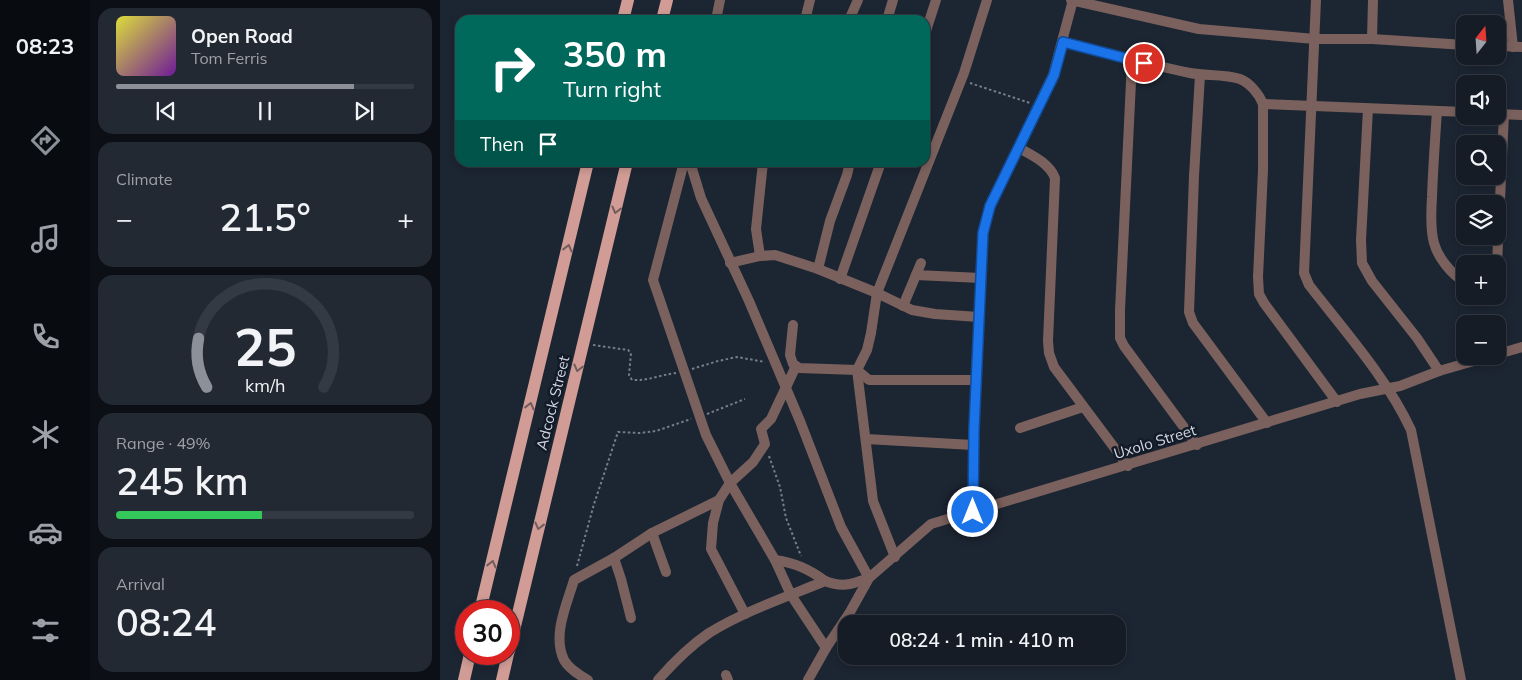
<!DOCTYPE html>
<html lang="en">
<head>
<meta charset="utf-8">
<style>
	:root { --surface:#151c26; --page:#222932; --text:#f1f3f6; --muted:#9da1a7; --line:#343a43; --accent:#8c9099 }
	body { margin:0; font-family:Mulish,sans-serif; background:var(--page); color:var(--text); height:100vh; display:flex; flex-direction:column; font-size:19px; white-space:nowrap }
	* { box-sizing:border-box; margin:0 }
	p { font-size:16px; color:var(--muted) }
	.icon { flex:none; width:28px; height:28px; fill:none; stroke:currentColor; stroke-width:2; stroke-linecap:round; stroke-linejoin:round }
	.map { position:relative; flex:1; overflow:hidden }
	.drawer { display:flex; flex-direction:column; gap:8px; padding:8px; background:#0c0f15; width:350px }
	.drawer>* { flex:none }
	.hud { position:absolute; left:15px; top:15px; width:475px; height:152px; border-radius:15px; box-shadow:0 2px 8px #0003,0 0 0 1px var(--line); background:#00695c; color:#fff; overflow:hidden }
	.needle { width:32px; rotate:17deg }
	.fabs { position:absolute; left:1016px; top:15px; display:grid; gap:10px }
	.fabs a { display:grid; place-items:center; width:50px; height:50px; border-radius:10px; background:var(--surface); box-shadow:0 2px 8px #0003,0 0 0 1px var(--line); font-size:25px }
	.speed { position:absolute; left:15px; top:600px; display:flex; gap:10px; font-size:25px; font-weight:700; text-align:center }
	.speed>* { display:grid; place-content:center; width:65px; height:65px; border-radius:50%; background:var(--surface); box-shadow:0 2px 8px #0003,0 0 0 1px var(--line); line-height:1 }
	.speed .limit { border:8px solid #d22; background:#fff; color:#111 }
	.pin { position:absolute; display:grid; place-items:center; width:42px; height:42px; color:#fff; margin:-21px; border:2px solid #fff; border-radius:50%; box-shadow:0 1px 5px #0007 }
	.me { position:absolute; width:55px; margin:-28px; rotate:0deg; stroke-linejoin:round; filter:drop-shadow(0 0 4px #0008) }
	.turn { display:flex; align-items:center; gap:18px; height:105px; padding:0 25px; font-size:22px }
	.turn .icon { width:65px; height:65px; stroke-width:2.5 }
	.turn b { display:block; font-size:35px; line-height:42px }
	.then { display:flex; align-items:center; height:48px; padding:0 25px; background:#0003; gap:10px; font-size:19px }
	.big { font-size:38px; font-weight:600; line-height:1.1 }
	.drawer .card { flex:1; display:flex; flex-direction:column; justify-content:center; gap:8px; min-width:0; padding:0 18px; border-radius:15px; background:var(--page) }
	.drawer .dial { align-items:center; gap:0 }
	.dial svg { height:130px; overflow:visible; fill:none; stroke:var(--line); stroke-width:7; stroke-linecap:round; text-anchor:middle }
	.dial text { fill:var(--text); stroke:none }
	.song { display:flex; align-items:center; gap:15px }
	.cover { width:60px; height:60px; border-radius:8px; background:linear-gradient(135deg,hsl(60 70% 55%),hsl(280 70% 35%)) }
	.played { height:5px; border-radius:2px; background:linear-gradient(90deg,var(--accent) 80%,var(--line) 80%) }
	.keys { display:flex; justify-content:space-around; direction:ltr }
	.heat { display:flex; justify-content:space-between; align-items:center; font-size:28px; direction:ltr }
	.charge { height:8px; border-radius:4px; background:linear-gradient(90deg,#34c759 49%,var(--line) 0) }
	.trip { position:absolute; left:398px; top:615px; width:288px; height:50px; border-radius:15px; background:var(--surface); box-shadow:0 2px 8px #0003,0 0 0 1px var(--line); font-weight:600; line-height:50px; text-align:center }
	main { display:flex; flex:1; min-height:0 }
	.menu { display:flex; flex-direction:column; width:90px; justify-content:space-around; align-items:center; background:#080b0f; color:var(--muted) }
	.menu .icon { width:35px; height:35px }
	.menu .on { color:var(--accent) }
	.menu b { font-size:22px; color:var(--text) }
	.map>svg:first-child { display:block }
	.lines { fill:none; stroke-linecap:round; stroke-linejoin:round }
	.path { stroke:#777e89; stroke-width:2; stroke-dasharray:2.5 2.5; stroke-linecap:butt }
	.minor { stroke:#7a615d; stroke-width:10 }
	.major { stroke:#d19c95; stroke-width:12 }
	.oneway { stroke:#725c5e }
	.route-casing { stroke:#114b97; stroke-width:12 }
	.route { stroke:#1a73e8; stroke-width:9 }
	.labels { text-anchor:middle; stroke-width:5; stroke-linejoin:round; paint-order:stroke }
	.street-label { font-size:15px; fill:#d1d7e0; stroke:#131b28 }
</style>
</head>
<body>
<main>
<nav class="menu">
<b>08:23</b>
<svg class="icon on" aria-label="directions" viewBox="0 0 24 24"><path d="M12 3l9 9-9 9-9-9zM9 14v-3h6M13 9l2 2-2 2"/></svg>
<svg class="icon" aria-label="music" viewBox="0 0 24 24"><path d="M9 18V5l10-2v13"/><circle cx="6" cy="18" r="3"/><circle cx="16" cy="16" r="3"/></svg>
<svg class="icon" aria-label="phone" viewBox="0 0 24 24"><path d="M5 4h4l2 5-3 2q2 4 5 5l2-3 5 2v4C11 20 4 13 5 4z"/></svg>
<svg class="icon" aria-label="climate" viewBox="0 0 24 24"><path d="M12 3v18M4 7l16 10M4 17L20 7"/></svg>
<svg class="icon" aria-label="car" viewBox="0 0 24 24"><path d="M5 17H2v-5l4-1 3-4h7l3 4 3 1v5h-3M9 17h6M6 11h13"/><circle cx="7" cy="17" r="2"/><circle cx="17" cy="17" r="2"/></svg>
<svg class="icon" aria-label="filters" viewBox="0 0 24 24"><path d="M4 7h16M4 17h16"/><circle cx="9" cy="7" r="2"/><circle cx="15" cy="17" r="2"/></svg>
</nav>
<section class="drawer">
<div class="card">
<div class="song"><i class="cover"></i><div><b>Open Road</b><p>Tom Ferris</p></div></div>
<div class="played"></div>
<div class="keys"><svg class="icon" aria-label="previous" viewBox="0 0 24 24"><path d="M18 5L8 12l10 7zM5 5v14"/></svg><svg class="icon" aria-label="pause" viewBox="0 0 24 24"><path d="M8 5v14M16 5v14"/></svg><svg class="icon" aria-label="next" viewBox="0 0 24 24"><path d="M6 5l10 7-10 7zM19 5v14"/></svg></div>
</div>
<div class="card"><p>Climate</p>
<div class="heat"><a>−</a><b class="big">21.5°</b><a>+</a></div>
</div>
<div class="card dial"><svg viewBox="0 0 100 80">
<path d="M14 69A42 42 0 1 1 86 69"/>
<path d="M14 69A42 42 0 0 1 9 39" stroke="#8c9099"/>
<text x="50" y="56" font-size="32" font-weight="700">25</text>
<text x="50" y="72" font-size="11">km/h</text>
</svg></div>
<div class="card"><p>Range · 49%</p><b class="big">245 km</b><div class="charge"></div></div>
<div class="card"><p>Arrival</p><b class="big">08:24</b></div>
</section>
<div class="map">
<svg width="1082" height="680" viewBox="0 0 1082 680">
	<rect width="100%" height="100%" fill="#1c2532"/>
	<g class="lines">
		<g class="path">
			<path d="M530 83 590 103"/>
			<path d="M153 345 188 350 191 353 189 375 192 380C209 381 219 375 236 373"/>
			<path d="M252 369 278 361 297 357 325 362"/>
			<path d="M267 414 305 399"/>
			<path d="M329 456 340 487 346 518 361 556"/>
			<path d="M137 566 154 504 178 432 200 433 216 431 251 419"/>
		</g>
		<g class="minor">
			<path d="M631 0 759 29 875 39H932L1025 45"/>
			<path d="M876 0 864 273 869 285C904 330 947 378 971 430L1021 680"/>
			<path d="M1068 0 1073 47"/>
			<path d="M276 20 280 0"/>
			<path d="M365 20 370 0"/>
			<path d="M409 20 418 0"/>
			<path d="M447 20 453 0"/>
			<path d="M485 34 496 0"/>
			<path d="M932 39 933 0"/>
			<path d="M623 42C665 53 707 64 750 73 766 76 784 74 800 79 810 83 819 94 823 104V170L818 277 819 294 824 303 897 402"/>
			<path d="M1058 46 1082 47"/>
			<path d="M692 61 680 310V338L684 346 757 445"/>
			<path d="M760 75 754 176 749 312 753 323 827 423"/>
			<path d="M823 104 1025 112"/>
			<path d="M928 109 921 240 922 263 932 281 977 338 999 371"/>
			<path d="M997 111C995 140 993 168 992 197 991 212 990 229 994 243 998 258 1012 275 1025 282"/>
			<path d="M1058 114 1082 115"/>
			<path d="M579 148C593 156 609 163 615 178L608 341 609 353 614 367 688 466"/>
			<path d="M244 162 213 280 266 435 290 483 335 560 351 595 386 648"/>
			<path d="M320 256 316 229 323 162"/>
			<path d="M290 263 320 256 335 255 378 269 437 293 472 310 495 314 539 317"/>
			<path d="M481 263 476 275 541 278"/>
			<path d="M1057 264 1064 114"/>
			<path d="M378 269 390 221 407 175 410 162"/>
			<path d="M400 279 441 162"/>
			<path d="M463 306 476 275"/>
			<path d="M353 325 350 355 353 364 359 368 417 370 429 380H536"/>
			<path d="M1058 354 1082 347"/>
			<path d="M580 428 643 407"/>
			<path d="M426 439 533 445"/>
			<path d="M533 512V445L543 233 550 206 613 75 633 0"/>
			<path d="M212 533 226 572"/>
			<path d="M455 557 433 501 417 370 427 350 431 333 437 293 524 73 547 0"/>
			<path d="M174 558 181 579 191 618"/>
			<path d="M335 560C355 563 369 569 385 581"/>
			<path d="M305 614 271 549 273 523 279 500 290 483 313 462 325 444 321 429 331 419 356 366"/>
			<path d="M286 675 288 680"/>
			<path d="M148 680C139 675 129 669 124 660 112 635 127 604 134 580L174 558 212 533 279 500"/>
			<path d="M218 680C233 663 250 646 269 633 305 611 346 597 385 581 403 588 412 584 429 578L401 527 360 421 309 301 261 198 250 162"/>
			<path d="M368 680 386 648 410 612 429 578 491 524 920 394 960 386 999 371 1051 356"/>
		</g>
		<g class="major">
			<path d="M183 20 188 0"/>
			<path d="M222 20 227 0"/>
			<path d="M40 611 148 162"/>
			<path d="M69 651 187 162"/>
			<path d="M24 680 30 654"/>
			<path d="M62 680 68 654"/>
		</g>
	</g>
	<defs><path id="oneway-chevron" d="M-2-3.5L2.5 0L-2 3.5" fill="none" stroke-width="1.6" stroke-linecap="round" stroke-linejoin="round" transform="scale(1.25)"/></defs>
	<g class="oneway">
		<use href="#oneway-chevron" transform="translate(176 210) rotate(104)"/>
		<use href="#oneway-chevron" transform="translate(128 248) rotate(-76)"/>
		<use href="#oneway-chevron" transform="translate(138 368) rotate(104)"/>
		<use href="#oneway-chevron" transform="translate(90 406) rotate(-76)"/>
		<use href="#oneway-chevron" transform="translate(99 526) rotate(104)"/>
		<use href="#oneway-chevron" transform="translate(52 564) rotate(-76)"/>
	</g>
	<g class="lines">
		<defs>
			<path id="route" d="M533 512 534 429 543 233 550 206 614 75 623 42 704 63"/>
		</defs>
		<use href="#route" class="route-casing"/>
		<use href="#route" class="route"/>
	</g>
	<g class="labels">
		<g class="street-label">
			<text transform="translate(113 403) rotate(-76)" y="5">Adcock Street</text>
			<text transform="translate(715 442) rotate(-17)" y="5">Uxolo Street</text>
		</g>
	</g>
</svg>
<div class="fabs">
<a><svg class="needle" viewBox="-14 -14 28 28"><path d="M0-13l5 13h-10z" fill="#e53935"/><path d="M0 13l5-13h-10z" fill="#9da1a7"/></svg></a>
<a><svg class="icon" aria-label="sound" viewBox="0 0 24 24"><path d="M4 9h4l5-4v14l-5-4H4zM17 9q2 3 0 6"/></svg></a>
<a><svg class="icon" aria-label="search" viewBox="0 0 24 24"><circle cx="10" cy="10" r="6"/><path d="M15 15l6 6"/></svg></a>
<a><svg class="icon" aria-label="layers" viewBox="0 0 24 24"><path d="M12 4l9 5-9 5-9-5zM3 14l9 5 9-5"/></svg></a>
<a>+</a>
<a>−</a>
</div>
<div class="speed"><div class="limit">30</div></div>
<div class="pin" style="left:704px;top:63px;background:#d93025"><svg class="icon" aria-label="arrive" viewBox="0 0 24 24"><path d="M6 21V4h12l-3 4 3 4H6"/></svg></div>
<svg class="me" style="left:533px;top:512px" viewBox="-20 -20 40 40"><circle r="17" fill="#1a73e8" stroke="#fff" stroke-width="3"/><path d="M0-11L8 9 0 5-8 9z" fill="#fff"/></svg>
<div class="trip">08:24 · 1 min · 410 m</div>
<div class="hud">
<div class="turn"><svg class="icon" aria-label="right" viewBox="0 0 24 24"><path d="M7 20v-9h11M14 6l5 5-5 5"/></svg><div><b>350 m</b>Turn right</div></div>
<div class="then">Then<svg class="icon" aria-label="arrive" viewBox="0 0 24 24"><path d="M6 21V4h12l-3 4 3 4H6"/></svg></div>
</div>
</div>
</main>
</body>
</html>
